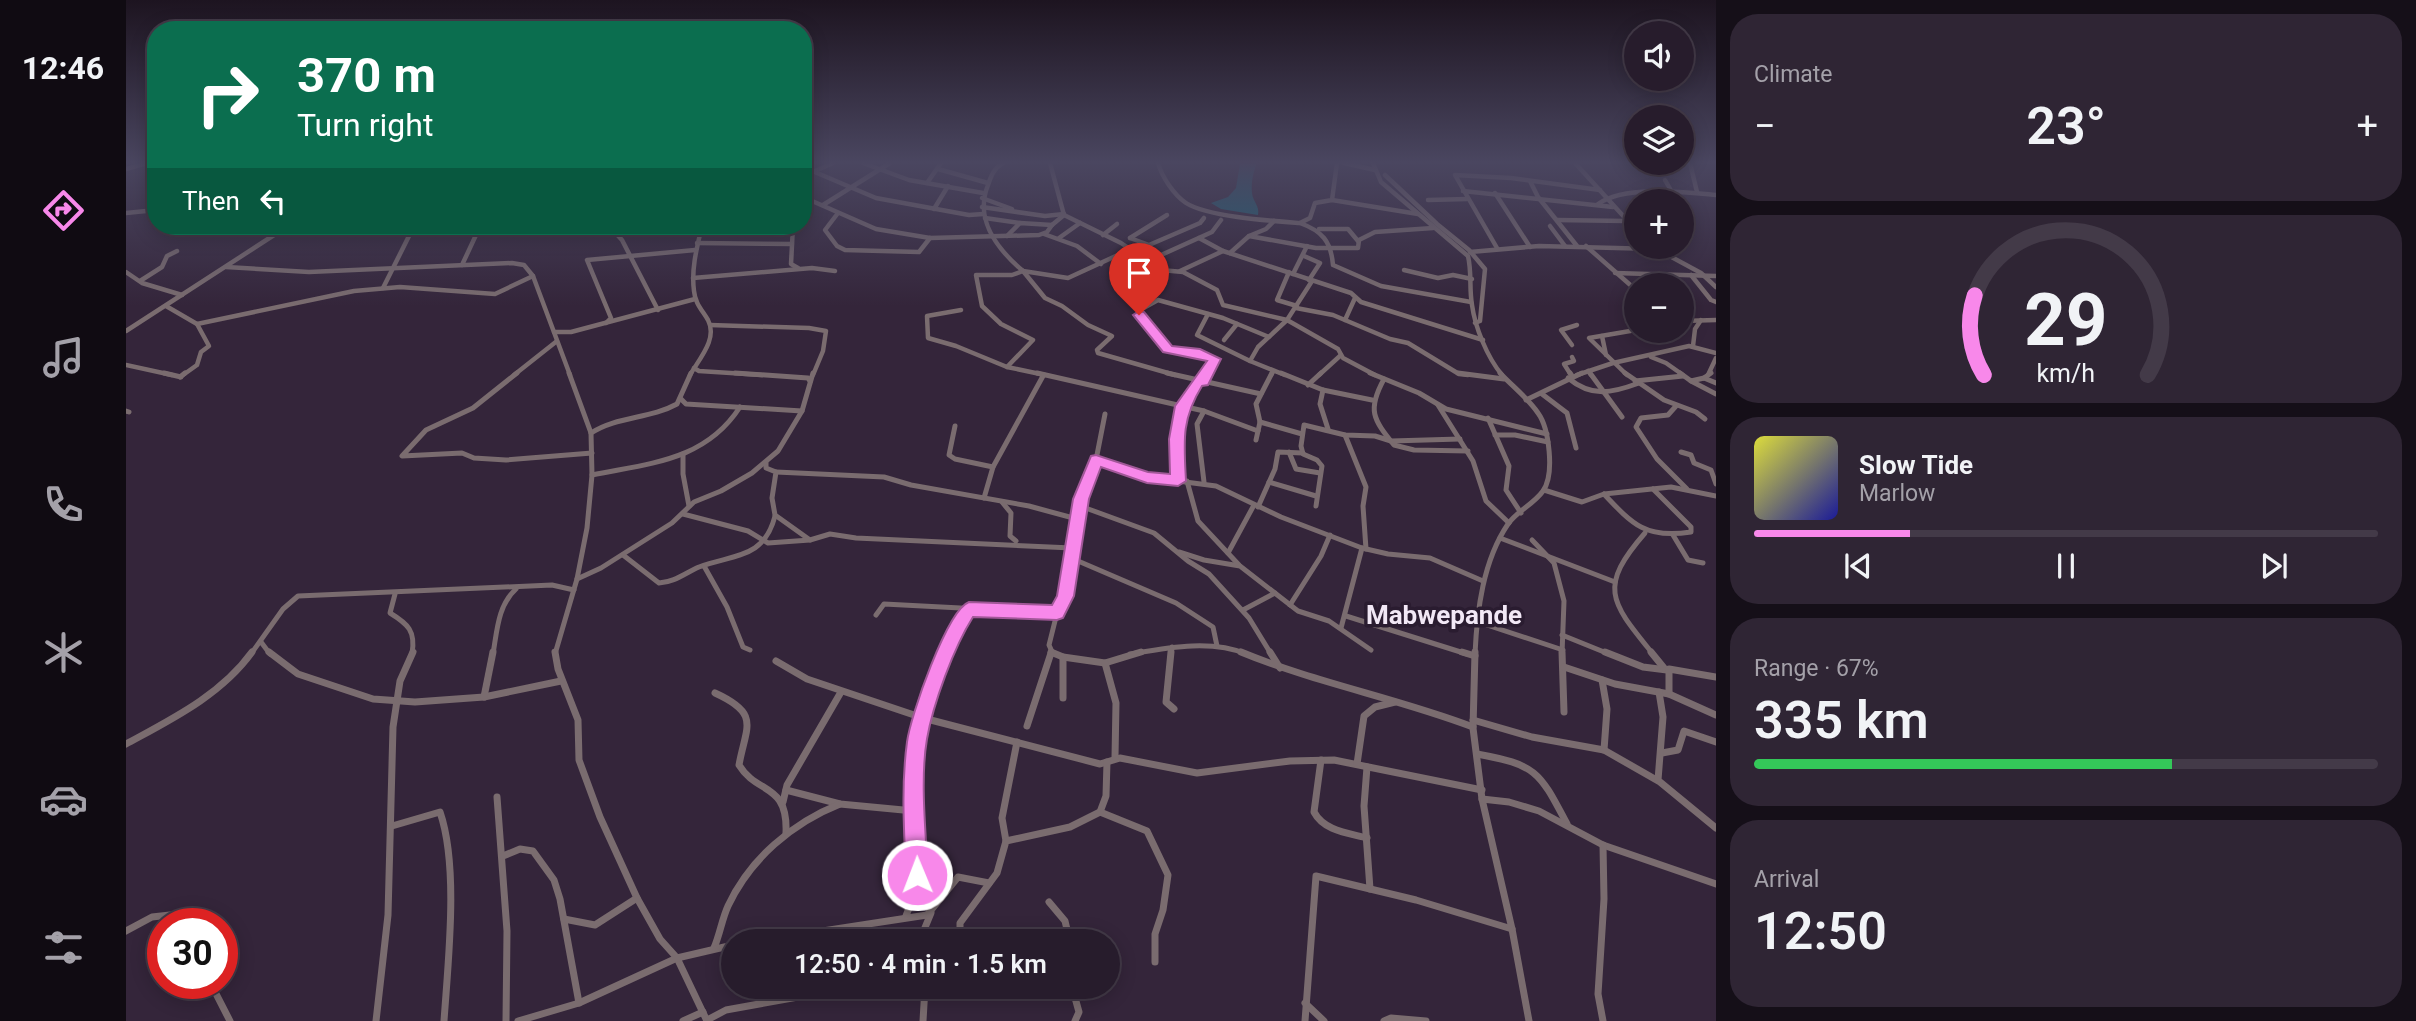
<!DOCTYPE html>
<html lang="en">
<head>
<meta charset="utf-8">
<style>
	:root { --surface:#271c2c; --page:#2f2534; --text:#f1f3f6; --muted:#a4a1a9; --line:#433a48; --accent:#f888ea }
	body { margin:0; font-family:Roboto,sans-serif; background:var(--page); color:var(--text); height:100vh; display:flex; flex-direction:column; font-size:26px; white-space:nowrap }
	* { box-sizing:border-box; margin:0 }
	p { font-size:23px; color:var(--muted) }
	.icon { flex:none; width:38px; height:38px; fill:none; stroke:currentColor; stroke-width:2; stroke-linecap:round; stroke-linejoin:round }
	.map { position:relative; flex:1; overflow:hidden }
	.panel { display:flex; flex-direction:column; gap:14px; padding:14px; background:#150f18; width:700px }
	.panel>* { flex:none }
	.guide { position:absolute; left:21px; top:21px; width:665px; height:214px; border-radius:28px; box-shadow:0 4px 18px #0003,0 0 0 2px var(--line); background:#0b6e4f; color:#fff; overflow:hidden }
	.tools { position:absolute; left:1498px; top:21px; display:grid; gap:14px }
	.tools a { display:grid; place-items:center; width:70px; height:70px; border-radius:50%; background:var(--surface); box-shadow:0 4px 18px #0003,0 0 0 2px var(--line); font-size:35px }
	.speed { position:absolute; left:21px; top:908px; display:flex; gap:14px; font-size:35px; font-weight:700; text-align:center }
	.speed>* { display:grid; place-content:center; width:91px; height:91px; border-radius:50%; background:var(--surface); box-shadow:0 4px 18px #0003,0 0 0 2px var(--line); line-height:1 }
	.speed .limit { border:10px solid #d22; background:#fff; color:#111 }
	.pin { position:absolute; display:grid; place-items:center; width:60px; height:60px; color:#fff; margin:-72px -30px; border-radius:50% 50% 50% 0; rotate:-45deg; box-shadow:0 0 7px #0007 }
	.pin .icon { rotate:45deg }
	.me { position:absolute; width:77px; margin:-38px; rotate:359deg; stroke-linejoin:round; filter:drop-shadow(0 0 5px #0008) }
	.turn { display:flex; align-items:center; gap:24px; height:147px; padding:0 35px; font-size:32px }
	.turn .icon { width:91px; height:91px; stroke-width:2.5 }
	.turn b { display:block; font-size:49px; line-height:60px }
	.then { display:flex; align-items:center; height:66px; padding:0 35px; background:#0003; gap:14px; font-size:26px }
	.big { font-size:52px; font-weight:600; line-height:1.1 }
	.panel .widget { flex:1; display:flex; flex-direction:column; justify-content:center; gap:10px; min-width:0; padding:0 24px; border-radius:28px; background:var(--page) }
	.panel .dial { align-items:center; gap:0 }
	.dial svg { height:182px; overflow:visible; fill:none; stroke:var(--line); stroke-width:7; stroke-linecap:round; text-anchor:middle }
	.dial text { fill:var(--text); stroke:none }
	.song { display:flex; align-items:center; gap:21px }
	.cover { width:84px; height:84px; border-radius:10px; background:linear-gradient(135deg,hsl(60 70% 55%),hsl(240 70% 35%)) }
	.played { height:7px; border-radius:4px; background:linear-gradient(90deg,var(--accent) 25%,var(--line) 25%) }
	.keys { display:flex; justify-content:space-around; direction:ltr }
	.heat { display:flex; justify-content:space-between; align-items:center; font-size:38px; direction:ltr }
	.charge { height:10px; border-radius:5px; background:linear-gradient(90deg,#34c759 67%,var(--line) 0) }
	.trip { position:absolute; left:595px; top:929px; width:399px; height:70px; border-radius:35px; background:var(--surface); box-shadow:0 4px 18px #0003,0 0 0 2px var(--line); font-weight:600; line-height:70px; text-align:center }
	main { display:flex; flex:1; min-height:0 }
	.tab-bar { display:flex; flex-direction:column; width:126px; justify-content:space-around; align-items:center; background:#100b12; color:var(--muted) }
	.tab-bar .icon { width:49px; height:49px }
	.tab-bar .on { color:var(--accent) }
	.tab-bar b { font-size:32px; color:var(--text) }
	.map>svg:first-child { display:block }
	.water { fill:#1a6376 }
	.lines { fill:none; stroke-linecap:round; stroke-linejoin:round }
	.minor-far2 { stroke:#7a6c6f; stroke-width:4.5 }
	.minor-far1 { stroke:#7a6c6f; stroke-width:5 }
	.minor { stroke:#7a6c6f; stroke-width:7 }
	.route { fill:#f888ea; stroke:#a15898; stroke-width:2 }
	.labels { text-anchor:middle; stroke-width:7; stroke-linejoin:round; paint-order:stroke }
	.quarter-label { font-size:26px; font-weight:bold; fill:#f2e8f6; stroke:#2a1c30 }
</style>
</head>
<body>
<main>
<nav class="tab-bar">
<b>12:46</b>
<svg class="icon on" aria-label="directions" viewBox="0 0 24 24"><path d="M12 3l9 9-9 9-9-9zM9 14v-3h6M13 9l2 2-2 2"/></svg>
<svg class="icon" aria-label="music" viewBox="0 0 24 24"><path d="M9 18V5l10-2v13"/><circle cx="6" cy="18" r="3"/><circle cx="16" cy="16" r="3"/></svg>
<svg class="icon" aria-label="phone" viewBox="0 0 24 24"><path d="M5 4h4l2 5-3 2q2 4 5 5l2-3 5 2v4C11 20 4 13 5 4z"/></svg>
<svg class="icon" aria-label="climate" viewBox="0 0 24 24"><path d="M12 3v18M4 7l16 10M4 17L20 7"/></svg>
<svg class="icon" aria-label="car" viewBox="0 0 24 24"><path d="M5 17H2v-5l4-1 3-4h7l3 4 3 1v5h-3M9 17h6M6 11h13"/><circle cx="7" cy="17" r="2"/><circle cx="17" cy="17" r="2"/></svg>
<svg class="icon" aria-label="filters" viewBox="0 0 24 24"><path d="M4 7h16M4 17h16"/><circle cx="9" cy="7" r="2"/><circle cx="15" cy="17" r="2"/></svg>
</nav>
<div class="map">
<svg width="1590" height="1021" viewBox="0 0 1590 1021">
	<rect width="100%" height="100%" fill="#34253a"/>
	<path class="water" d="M1114 163H1131C1127 173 1125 183 1126 193 1127 202 1134 206 1132 215L1095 209 1085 203 1102 197 1110 188Z"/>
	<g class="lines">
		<g class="minor-far2">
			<path d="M737 163 783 180 857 193"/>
			<path d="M877 163C868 168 865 176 862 185 848 220 871 249 897 271L886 275H850L856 306 875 324 907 340 881 367"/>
			<path d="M924 163 938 215 995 243 1035 270 1057 272 1091 290 1097 305 1161 320 1212 349 1217 358 1249 375"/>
			<path d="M1032 163C1036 177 1048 195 1060 203 1082 217 1147 221 1174 223"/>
			<path d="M1211 163 1206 200 1189 203 1184 218 1174 223C1196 231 1205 241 1207 265L1255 286 1345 302"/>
			<path d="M1218 163 1249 170"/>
			<path d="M1247 163 1255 182 1342 256C1346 273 1343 288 1346 305 1349 327 1361 357 1376 375"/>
			<path d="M1449 163 1510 230"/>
			<path d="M1564 163 1571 192"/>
			<path d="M677 167 750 198 843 215 857 214"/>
			<path d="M0 169 21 163"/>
			<path d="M812 169 862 183"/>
			<path d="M689 171 707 163"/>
			<path d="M1259 175 1311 224 1343 250 1359 269 1354 321 1349 323"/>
			<path d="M1539 180 1547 194"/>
			<path d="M1404 181 1412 197 1451 246"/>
			<path d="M801 183 815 163"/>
			<path d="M1337 191 1487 207"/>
			<path d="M1369 193 1404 247"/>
			<path d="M677 197 750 229 804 238 913 235 921 232 926 225"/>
			<path d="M856 198 886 209"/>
			<path d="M1206 200 1292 214"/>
			<path d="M1302 200 1341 199"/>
			<path d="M1472 204C1500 185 1557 192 1590 195"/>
			<path d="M697 205 764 163"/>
			<path d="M856 207 919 216 938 214"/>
			<path d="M808 209 822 186"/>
			<path d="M0 213 30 210"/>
			<path d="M712 213 699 230 711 246 719 250 793 252 804 238"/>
			<path d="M859 218 894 223"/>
			<path d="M1431 220 1500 221"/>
			<path d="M132 226 150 233"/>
			<path d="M483 226 496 240 532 310"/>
			<path d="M667 226 665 264 672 268"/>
			<path d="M1424 226 1439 246"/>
			<path d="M1193 229H1222L1232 241"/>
			<path d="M918 234 951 246 975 264"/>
			<path d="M977 235 991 224"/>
			<path d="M881 236 894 223 926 225 938 215"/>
			<path d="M1123 236 1190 248H1232L1233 240 1249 232 1307 228"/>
			<path d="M933 238 954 223"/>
			<path d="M1004 238 1023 245 1074 223 1078 218"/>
			<path d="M1004 238 1041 215"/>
			<path d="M1073 238 1097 251 1225 293 1235 302 1357 340"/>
			<path d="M571 243 666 244"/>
			<path d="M1460 246 1510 290"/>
			<path d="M1527 247 1575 273 1590 287"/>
			<path d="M1371 248 1329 175 1385 178 1474 190"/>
			<path d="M1344 252 1413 246 1529 249"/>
			<path d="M1104 253 1123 236 1140 229 1148 221"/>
			<path d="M1035 255 1086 232 1095 220"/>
			<path d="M1178 256 1194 263 1183 280"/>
			<path d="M336 265 350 235 358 226"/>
			<path d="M100 267 183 272 386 263 398 265 407 276 444 375"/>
			<path d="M1278 270 1312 278 1327 275 1346 279"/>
			<path d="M897 271 919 298 936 306 962 325 986 336 971 350 972 353 1049 375"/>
			<path d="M897 271 942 278 1005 249"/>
			<path d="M1054 271 1097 251"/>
			<path d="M0 272 16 283 56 295"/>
			<path d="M1163 272 1151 300 1171 306"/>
			<path d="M1489 273 1590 276"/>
			<path d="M1167 274 1181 246"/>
			<path d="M1565 275 1585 300 1590 302"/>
			<path d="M567 278 686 268 709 271"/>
			<path d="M14 281 36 267 41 256 51 251"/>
			<path d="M257 288 288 226"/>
			<path d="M40 306 71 324 83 346 75 352 71 365 57 375"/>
			<path d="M1170 308 1207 315 1264 339 1282 343 1333 374 1342 375"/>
			<path d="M835 310 801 316 802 338 830 346 881 367 919 375"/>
			<path d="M1082 314 1071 335 1124 361"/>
			<path d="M1219 320 1229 298"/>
			<path d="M1556 321 1590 320"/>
			<path d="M480 323 485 318 461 260 569 250"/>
			<path d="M71 324 228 291 274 287 369 294 407 276"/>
			<path d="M584 325 683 328 700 331 697 351 687 375"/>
			<path d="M0 331 162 226"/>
			<path d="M428 332H445L569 299"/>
			<path d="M1476 336 1480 355"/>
			<path d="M1098 340 1111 324"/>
			<path d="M1446 345 1435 330 1451 325"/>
			<path d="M1567 346 1569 329 1575 320"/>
			<path d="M1525 357 1540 363 1557 375"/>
			<path d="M0 365 46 375"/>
			<path d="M568 368 573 371 636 375"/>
			<path d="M1462 371 1465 375"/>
			<path d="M388 375 431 341"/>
			<path d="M564 375C573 359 592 339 582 320 576 310 569 303 568 291 565 269 571 247 576 226"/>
			<path d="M1080 375 1089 359 1074 353 1041 349 1013 315 1014 310 1032 300 1097 318 1143 337"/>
			<path d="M1145 375 1147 371"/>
			<path d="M1159 375 1124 361 1132 347 1161 320 1186 281"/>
			<path d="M1193 375 1215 355"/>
			<path d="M1445 375 1438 364 1448 361 1446 357"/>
			<path d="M1451 375 1487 363 1563 346 1590 353"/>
			<path d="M1501 375 1463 338 1510 330"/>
			<path d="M1582 375 1590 358"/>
		</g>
		<g class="minor-far1">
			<path d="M38 373 55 377"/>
			<path d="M391 373 347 408 300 430 276 456 336 453 348 458 380 460 466 453"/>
			<path d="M609 373 682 378 684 381"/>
			<path d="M911 373 1078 411 1132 431"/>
			<path d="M1041 373 1135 394"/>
			<path d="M1155 373 1197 390 1246 400"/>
			<path d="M1244 373 1293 393 1320 409 1421 434"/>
			<path d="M1332 373 1378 379"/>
			<path d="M1444 373 1446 376"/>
			<path d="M1464 373 1496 417"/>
			<path d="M1499 373 1538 400 1570 412 1579 419"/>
			<path d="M1554 373 1565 381 1578 378 1590 383"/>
			<path d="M54 377 59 373"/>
			<path d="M1442 378C1466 398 1486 393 1513 383"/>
			<path d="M1578 378 1585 373"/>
			<path d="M1258 379C1241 410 1247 419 1268 445L1288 450 1342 451"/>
			<path d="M1077 381 1081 373"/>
			<path d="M1509 381 1557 376"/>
			<path d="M1565 381 1590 394"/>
			<path d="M1182 385 1195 373"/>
			<path d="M1197 390 1194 404 1202 429"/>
			<path d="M1416 394 1441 413 1450 448"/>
			<path d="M555 399 560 404 676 411"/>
			<path d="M1400 400 1456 373"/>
			<path d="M1312 405 1347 461 1360 501 1383 523"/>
			<path d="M1550 406 1542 415 1515 418 1510 427 1531 459 1561 489"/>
			<path d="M0 411 3 412"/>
			<path d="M1078 411 1071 424 1078 482"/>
			<path d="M1362 418 1383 466 1380 490 1395 513"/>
			<path d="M1134 422 1176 434"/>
			<path d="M829 426 823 455 829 459 867 467"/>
			<path d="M465 433C491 416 524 419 551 404L565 373"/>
			<path d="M1219 435 1240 487 1237 506 1240 549"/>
			<path d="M1369 435H1389L1422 442"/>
			<path d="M1130 440 1134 422 1130 404 1146 373"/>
			<path d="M1163 452 1170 469 1194 473"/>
			<path d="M1555 452 1565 455 1568 463 1585 470 1590 484"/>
			<path d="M557 454V474L563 506"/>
			<path d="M970 460 1021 477 1090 486 1155 517 1236 548 1262 554 1304 558 1357 581"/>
			<path d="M640 463V468L650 472 646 498 649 515 684 540 704 534 730 538 946 548"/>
			<path d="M650 472 758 477 785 485 903 506 951 519"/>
			<path d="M466 475C524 463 579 461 614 407"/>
			<path d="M1052 481C1051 444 1051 412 1073 380"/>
			<path d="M1061 481 1072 521 1113 565"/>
			<path d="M1143 482 1190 496"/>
			<path d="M1418 490 1456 502 1478 494 1545 487 1590 496"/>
			<path d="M1478 494C1507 525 1520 539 1565 532V527L1527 489"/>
			<path d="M858 498 867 467 917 376"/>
			<path d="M876 502 885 513 884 536 890 541"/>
			<path d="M954 506 1028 533 1062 561 1083 574 1123 618 1145 654"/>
			<path d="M1190 506 1196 466 1191 460 1177 454 1175 446 1178 425 1219 435 1249 436 1265 441 1334 439"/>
			<path d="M1132 507 1149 469 1152 452 1177 453"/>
			<path d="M557 514 622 531 642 543 684 540"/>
			<path d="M1519 533C1471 588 1485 602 1527 654"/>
			<path d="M1547 535 1562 560 1577 563"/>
			<path d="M1374 538 1489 582"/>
			<path d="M1406 540 1428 563 1438 601 1436 654"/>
			<path d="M1053 552 1078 560 1114 566 1172 611 1203 621 1245 650"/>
			<path d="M1102 553 1128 505"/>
			<path d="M497 555 533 583C549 582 559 573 573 567 608 554 638 559 649 516"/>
			<path d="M945 558 1050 603 1087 627 1091 646"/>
			<path d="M578 566 601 607 617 647 624 650"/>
			<path d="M451 579 475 568 546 523 568 502 595 491 626 473 652 451 676 411 687 373"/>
			<path d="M269 594 264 613C282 624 290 631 286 654"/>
			<path d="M1164 605 1195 556 1204 535"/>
			<path d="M1117 610 1149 593"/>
			<path d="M750 615 758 604 931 613"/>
			<path d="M1220 616 1341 654"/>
			<path d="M1352 622 1437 650"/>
			<path d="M1215 628 1236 548"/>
			<path d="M1436 635 1483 654"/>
			<path d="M135 642 144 654"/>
			<path d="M125 654 157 609 172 596 426 585 448 590"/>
			<path d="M367 654C371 631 372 605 390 589"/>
			<path d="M429 654 451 579 461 528 466 475 465 433 443 373"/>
			<path d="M818 654 843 610"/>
			<path d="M927 654 923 645 931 613 939 596 955 499 970 460 979 414"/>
			<path d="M1004 654C1040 648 1085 639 1120 654"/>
			<path d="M1045 654 1046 647"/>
			<path d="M1349 654C1351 610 1357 561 1382 524 1391 511 1408 504 1417 491 1429 474 1423 428 1412 413 1402 398 1386 386 1374 373"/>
		</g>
		<g class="minor">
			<path d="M143 652 172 674 247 699 289 702 358 697 435 681"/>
			<path d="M429 652 432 669 452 720 453 760 474 817 511 898 534 939 551 958 581 1021"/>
			<path d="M925 652 937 657 979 663 1015 652"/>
			<path d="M1045 652 1040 702 1048 709"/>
			<path d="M1115 652C1190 683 1271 698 1347 727"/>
			<path d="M1144 652 1154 668"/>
			<path d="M1336 652 1349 656"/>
			<path d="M1349 652 1347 728 1356 799 1386 929 1403 1021"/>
			<path d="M1436 652 1438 712"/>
			<path d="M1479 652 1517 667 1541 670"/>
			<path d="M1525 652 1538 668"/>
			<path d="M937 657V698"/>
			<path d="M650 661 681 679 797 718 974 764 994 758 1071 773 1164 761 1208 760 1356 790"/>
			<path d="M979 663 990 703 989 757"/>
			<path d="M1438 667 1489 684 1543 694 1590 715"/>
			<path d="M1476 680 1481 709 1478 750"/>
			<path d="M589 693C635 714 620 726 613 765 631 795 662 782 660 833"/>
			<path d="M1543 694V669L1590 677"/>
			<path d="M358 697 367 652"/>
			<path d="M1347 720 1406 737 1478 750 1534 782 1590 828"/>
			<path d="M901 726 925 653"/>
			<path d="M0 744C46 719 95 695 126 652"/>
			<path d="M1536 753 1552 750 1558 731 1590 742"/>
			<path d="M1351 754C1411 765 1413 771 1441 824"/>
			<path d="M1195 760 1188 812C1198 831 1222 833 1241 838"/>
			<path d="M1231 764 1238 716 1249 707 1269 702"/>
			<path d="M1241 767 1238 806 1244 889"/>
			<path d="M1532 780 1537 717 1533 692"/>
			<path d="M660 790 714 804 788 811"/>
			<path d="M371 797 381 931 380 1021"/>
			<path d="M1356 799 1383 802 1413 811 1477 845 1590 884"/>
			<path d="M657 802 661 785 715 692"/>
			<path d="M974 812 1021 831 1042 875 1037 910 1029 934V962"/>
			<path d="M266 826 314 812C333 867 322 962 318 1021"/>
			<path d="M880 841 876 818 891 742"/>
			<path d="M1477 845 1478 899 1472 994 1477 1021"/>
			<path d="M377 856 394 849 407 851 428 880 434 899 453 1003"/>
			<path d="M923 902 939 921 944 942"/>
			<path d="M780 916 791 886 788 811 791 739 819 652"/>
			<path d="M438 919 469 925 511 898"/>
			<path d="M0 931 26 917 44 915 53 924"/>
			<path d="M625 942 801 915 832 877 863 883"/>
			<path d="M799 942 798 930 805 913"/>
			<path d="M834 942V923L871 873 880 841 944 827 974 812 980 796 981 762"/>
			<path d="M588 948C594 934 596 919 602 906 624 859 666 823 714 804"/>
			<path d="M85 984 104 1021"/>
			<path d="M946 987 953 1012 949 1021"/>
			<path d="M1179 1003 1198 1021"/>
			<path d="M581 1020 600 1010 728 987"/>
			<path d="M250 1021 262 915 267 727 274 681 287 652"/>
			<path d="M392 1021 453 1003 551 958 607 945"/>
			<path d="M557 1021 577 1012"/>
			<path d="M797 1021 799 987"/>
			<path d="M1179 1021 1190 876 1290 900 1386 929"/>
			<path d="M1258 1021 1265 1018 1300 1021"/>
		</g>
	</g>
	<linearGradient id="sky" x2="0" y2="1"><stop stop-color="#1d1420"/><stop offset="0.53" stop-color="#4a4660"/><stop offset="1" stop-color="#4a4660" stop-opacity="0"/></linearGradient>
	<rect width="1590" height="306" fill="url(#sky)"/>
	<path class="route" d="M1013 311 1018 312 1046 346 1074 349 1095 359 1082 385 1076 386C1055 420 1058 442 1060 481L1052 486 1021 483 975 467 963 499 948 596 937 618 931 620 847 617C828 647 807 704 801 739 794 779 800 834 802 875L799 883 791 886 783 883 780 875C778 831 775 786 781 742 784 717 821 610 843 602L926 605 931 596 947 499 965 456 970 455 1022 472 1044 474 1043 439 1049 406 1081 361 1037 352 1007 315Z"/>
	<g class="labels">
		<g class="quarter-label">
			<text x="1318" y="624">Mabwepande</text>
		</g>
	</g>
</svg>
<div class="tools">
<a><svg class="icon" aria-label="sound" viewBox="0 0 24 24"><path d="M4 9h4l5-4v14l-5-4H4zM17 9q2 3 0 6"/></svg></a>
<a><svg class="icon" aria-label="layers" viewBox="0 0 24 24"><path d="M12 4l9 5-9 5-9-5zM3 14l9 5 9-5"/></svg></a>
<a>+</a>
<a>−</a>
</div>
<div class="speed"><div class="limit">30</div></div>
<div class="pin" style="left:1013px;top:315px;background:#d93025"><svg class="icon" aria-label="arrive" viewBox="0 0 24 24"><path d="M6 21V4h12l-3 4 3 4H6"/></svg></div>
<svg class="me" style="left:791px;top:875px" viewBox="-20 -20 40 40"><circle r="17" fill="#f888ea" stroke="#fff" stroke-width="3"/><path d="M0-11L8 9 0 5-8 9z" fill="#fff"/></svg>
<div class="trip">12:50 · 4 min · 1.5 km</div>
<div class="guide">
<div class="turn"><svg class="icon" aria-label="right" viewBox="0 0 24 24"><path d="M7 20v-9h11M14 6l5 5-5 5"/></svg><div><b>370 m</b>Turn right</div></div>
<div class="then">Then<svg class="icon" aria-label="left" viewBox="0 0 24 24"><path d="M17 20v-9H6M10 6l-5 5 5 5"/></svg></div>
</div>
</div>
<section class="panel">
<div class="widget"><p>Climate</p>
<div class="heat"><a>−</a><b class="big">23°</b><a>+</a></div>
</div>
<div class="widget dial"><svg viewBox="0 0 100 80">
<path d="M14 69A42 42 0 1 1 86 69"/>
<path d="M14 69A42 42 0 0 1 10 34" stroke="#f888ea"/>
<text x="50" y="56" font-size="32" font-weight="700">29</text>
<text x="50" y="72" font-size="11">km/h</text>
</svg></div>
<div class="widget">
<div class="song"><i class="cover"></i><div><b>Slow Tide</b><p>Marlow</p></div></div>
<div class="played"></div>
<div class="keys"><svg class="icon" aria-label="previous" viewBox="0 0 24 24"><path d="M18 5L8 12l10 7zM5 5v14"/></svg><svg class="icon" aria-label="pause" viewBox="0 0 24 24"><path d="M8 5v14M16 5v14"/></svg><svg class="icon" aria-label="next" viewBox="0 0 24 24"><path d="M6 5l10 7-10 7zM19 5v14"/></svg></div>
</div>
<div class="widget"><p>Range · 67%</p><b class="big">335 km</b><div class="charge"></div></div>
<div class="widget"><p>Arrival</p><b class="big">12:50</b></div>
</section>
</main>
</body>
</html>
